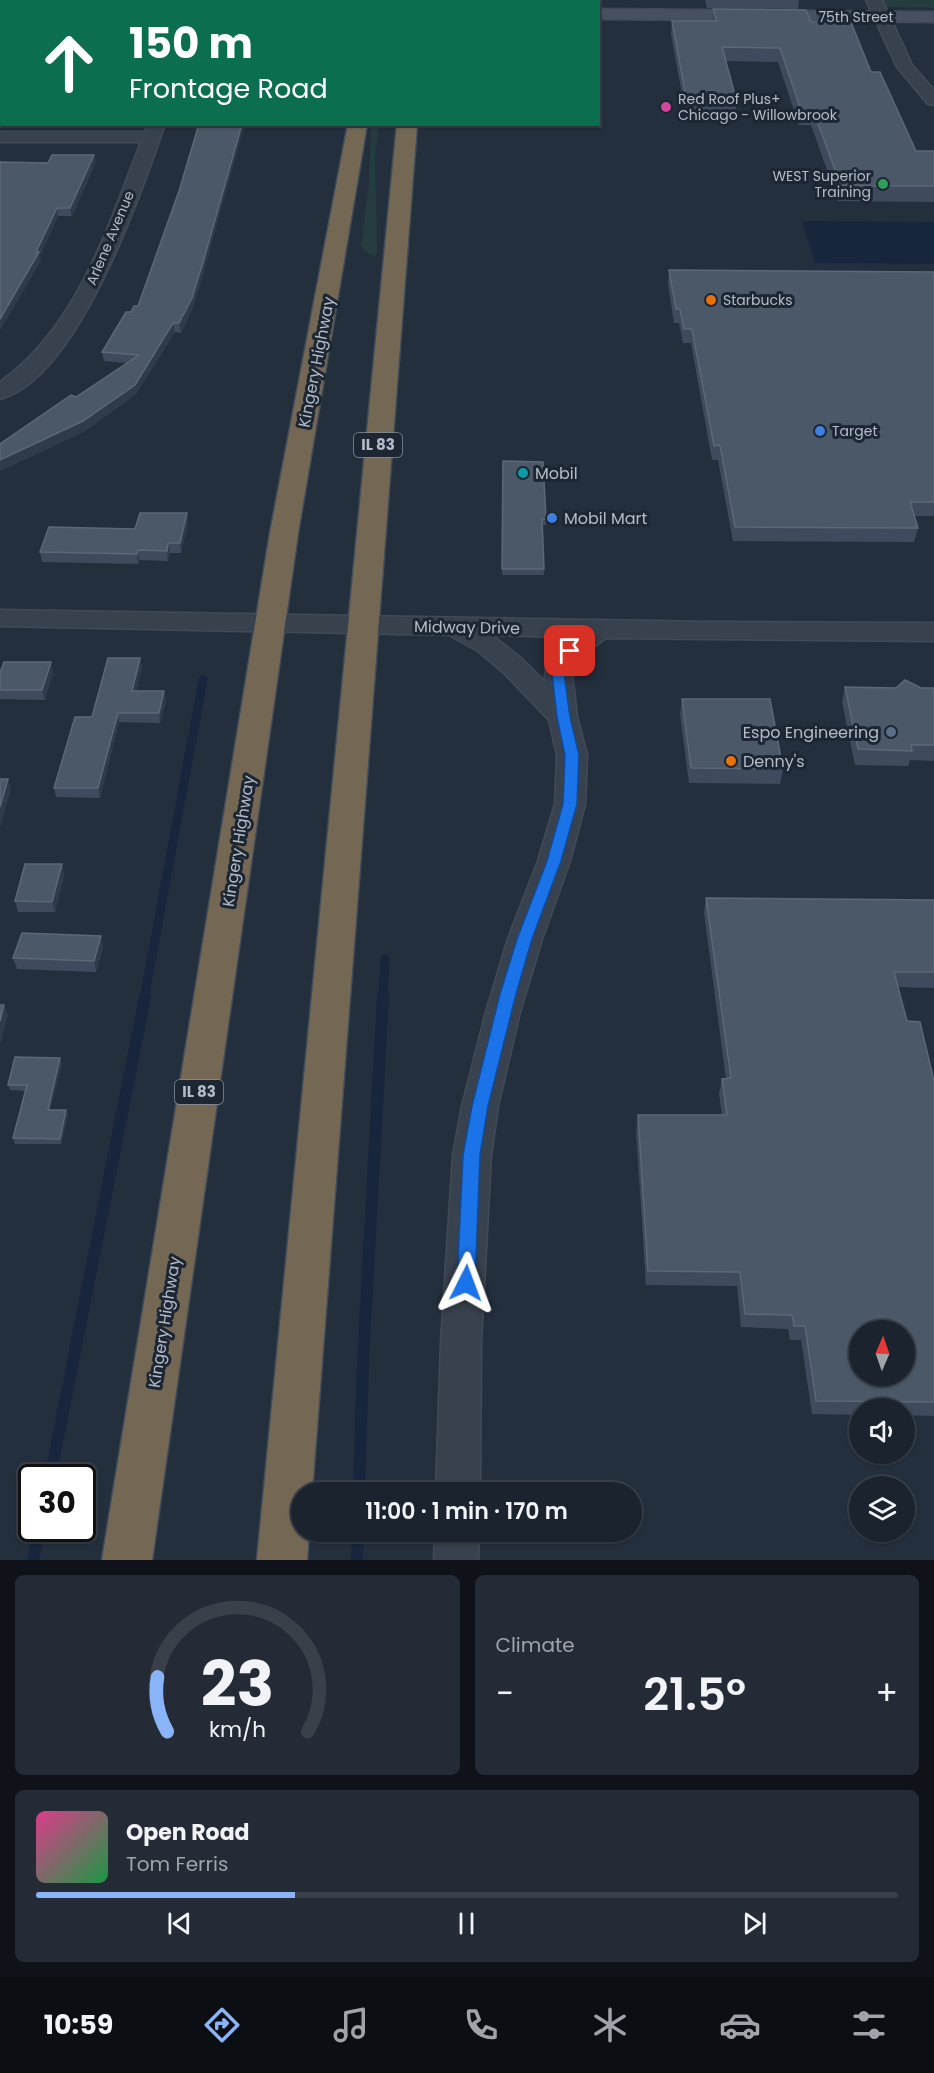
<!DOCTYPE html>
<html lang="en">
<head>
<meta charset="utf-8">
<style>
	:root { --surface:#1b232e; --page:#242b36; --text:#f1f3f6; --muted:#a0a4aa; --line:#39404a; --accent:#8ab4f8 }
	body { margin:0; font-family:Poppins,sans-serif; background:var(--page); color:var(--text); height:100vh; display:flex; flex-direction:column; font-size:22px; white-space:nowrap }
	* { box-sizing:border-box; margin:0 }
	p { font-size:20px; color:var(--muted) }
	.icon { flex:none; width:33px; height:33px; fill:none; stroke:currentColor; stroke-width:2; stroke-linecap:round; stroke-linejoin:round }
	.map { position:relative; height:1560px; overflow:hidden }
	.side { display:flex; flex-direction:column; gap:15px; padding:15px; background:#0f1319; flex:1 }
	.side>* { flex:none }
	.guide { position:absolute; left:0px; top:0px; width:600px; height:126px; box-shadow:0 2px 4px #0004,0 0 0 2px var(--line); background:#0b6e4f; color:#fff; overflow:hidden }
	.needle { width:39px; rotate:2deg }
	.fabs { position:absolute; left:849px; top:1320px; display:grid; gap:12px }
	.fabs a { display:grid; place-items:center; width:66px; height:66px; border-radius:50%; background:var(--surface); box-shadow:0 2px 4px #0004,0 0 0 2px var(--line); font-size:30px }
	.speed { position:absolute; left:18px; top:1464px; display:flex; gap:12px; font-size:30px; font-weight:700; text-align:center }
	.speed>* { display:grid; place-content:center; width:78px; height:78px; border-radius:50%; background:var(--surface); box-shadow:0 2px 4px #0004,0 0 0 2px var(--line); line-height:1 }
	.speed .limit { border:3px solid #111; border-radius:9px; background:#fff; color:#111 }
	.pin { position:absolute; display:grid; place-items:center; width:51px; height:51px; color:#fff; margin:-26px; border-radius:12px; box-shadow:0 3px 9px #0006 }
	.me { position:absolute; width:66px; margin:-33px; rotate:3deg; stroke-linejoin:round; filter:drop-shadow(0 0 4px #0008) }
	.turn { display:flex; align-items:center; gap:21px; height:126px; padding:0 30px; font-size:27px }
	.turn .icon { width:78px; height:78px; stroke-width:2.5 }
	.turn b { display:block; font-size:42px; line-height:51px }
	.big { font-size:45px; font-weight:600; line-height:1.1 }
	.side .widget { flex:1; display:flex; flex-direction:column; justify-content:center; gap:9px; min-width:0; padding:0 21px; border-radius:9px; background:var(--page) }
	.side .dial { align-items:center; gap:0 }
	.dial svg { height:156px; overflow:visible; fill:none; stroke:var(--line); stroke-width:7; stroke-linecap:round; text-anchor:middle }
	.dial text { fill:var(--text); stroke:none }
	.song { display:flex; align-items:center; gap:18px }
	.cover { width:72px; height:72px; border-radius:9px; background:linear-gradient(135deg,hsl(330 70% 55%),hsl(140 70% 35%)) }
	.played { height:6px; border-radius:3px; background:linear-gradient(90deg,var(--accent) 30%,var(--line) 30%) }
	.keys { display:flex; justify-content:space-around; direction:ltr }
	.heat { display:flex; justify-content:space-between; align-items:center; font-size:33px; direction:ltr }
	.side .tiles { flex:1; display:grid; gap:15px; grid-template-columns:1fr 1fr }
	.widget:last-child { grid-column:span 2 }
	.trip { position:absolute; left:291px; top:1482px; width:351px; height:60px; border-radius:30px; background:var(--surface); box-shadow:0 2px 4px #0004,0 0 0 2px var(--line); font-weight:600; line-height:60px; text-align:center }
	.menu { display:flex; height:96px; justify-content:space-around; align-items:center; background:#0b0e12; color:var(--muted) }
	.menu .icon { width:42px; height:42px }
	.menu .current { color:var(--accent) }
	.menu b { font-size:27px; color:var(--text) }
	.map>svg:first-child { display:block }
	.green { fill:#263c3f }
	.water { fill:#17263c }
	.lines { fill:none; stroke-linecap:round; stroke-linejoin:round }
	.stream-far1 { stroke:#17263c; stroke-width:9 }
	.stream { stroke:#17263c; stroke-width:12 }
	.street-casing { stroke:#414a57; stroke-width:3 }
	.secondary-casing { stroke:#414a57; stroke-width:3 }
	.highway-casing { stroke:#434c59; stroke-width:3 }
	.street { fill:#38414e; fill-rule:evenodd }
	.secondary { fill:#465061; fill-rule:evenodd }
	.highway { fill:#746855; fill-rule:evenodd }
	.wall { fill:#3f4b5c }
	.shaded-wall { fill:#2f3b4b }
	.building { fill:#4b5868; stroke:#5c6777; stroke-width:1.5; fill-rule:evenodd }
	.route { fill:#1a73e8; stroke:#114b97; stroke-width:1.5 }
	.hotel-dot { fill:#d1479c; stroke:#1d2633; stroke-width:2 }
	.leisure-dot { fill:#2e9e5b; stroke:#1d2633; stroke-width:2 }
	.food-dot { fill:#e8710a; stroke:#1d2633; stroke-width:2 }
	.shop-dot { fill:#3f7fe0; stroke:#1d2633; stroke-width:2 }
	.culture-dot { fill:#0f9aa8; stroke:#1d2633; stroke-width:2 }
	.service-dot { fill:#5c6f8a; stroke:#1d2633; stroke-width:2 }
	.labels { text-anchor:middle; stroke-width:6; stroke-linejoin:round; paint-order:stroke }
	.far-street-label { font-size:14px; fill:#b4bcc9; stroke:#1d2633 }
	.far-poi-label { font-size:14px; fill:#b4bcc9; stroke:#1d2633; text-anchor:start }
	.shield { fill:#1d2633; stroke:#878f9c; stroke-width:1.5 }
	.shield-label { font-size:15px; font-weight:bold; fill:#b4bcc9 }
	.street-label { font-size:16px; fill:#b4bcc9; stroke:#1d2633 }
	.poi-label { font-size:16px; fill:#b4bcc9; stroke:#1d2633; text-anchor:start }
</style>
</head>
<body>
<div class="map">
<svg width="934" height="1560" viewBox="0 0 934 1560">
	<rect width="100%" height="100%" fill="#242f3e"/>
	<g class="green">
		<path d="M882 0H934V8L887 7Z"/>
		<path d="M371 125H379L375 158 377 252 376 255 373 256 364 251 361 246 369 184Z"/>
	</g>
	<path class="water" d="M802 221 934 222V264L815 263Z"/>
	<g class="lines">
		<g class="stream-far1">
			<path d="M144 999 203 680"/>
			<path d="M383 999 385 959"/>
		</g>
		<g class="stream">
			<path d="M50 1478 145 997"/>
			<path d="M359 1492 363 1361 383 997"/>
			<path d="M33 1560 40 1528"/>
			<path d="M357 1560 358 1532"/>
		</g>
		<defs>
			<g id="street">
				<path d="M866 0H882L912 65 934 90V105L928 104 897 67Z"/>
				<path d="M147 124H165C141 193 78 379 0 399V382C77 328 108 227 141 142H0V132H145Z"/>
				<path d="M0 610 710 622 934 623V641L606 638 581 656 572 673 577 717 587 755 585 804 570 861 542 939 520 1012 498 1106 491 1155 481 1343 480 1492H436L441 1343 453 1155 462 1106 486 1012 508 939 538 861 555 804 557 755 549 720 503 672 478 651 449 635 0 626ZM492 635 571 637C558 647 543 664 545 682L523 660Z"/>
				<path d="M435 1532H479L478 1560H434Z"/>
			</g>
			<g id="secondary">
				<path d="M598 9 934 12V22L598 19Z"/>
				<rect x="0" y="12" width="2" height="10"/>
			</g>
			<g id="highway">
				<path d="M338 0H357L337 2Z"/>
				<rect x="368" y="0" width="16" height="2"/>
				<path d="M424 0H443L444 2H425Z"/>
				<path d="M348 124H367L298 533 152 1560H102L270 533Z"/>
				<path d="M397 124H417L312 1492H302V1532H309L307 1560H257Z"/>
			</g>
		</defs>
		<use href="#street" class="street-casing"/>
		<use href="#secondary" class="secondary-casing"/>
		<use href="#highway" class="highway-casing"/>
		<use href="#street" class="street"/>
		<use href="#secondary" class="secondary"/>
		<use href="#highway" class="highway"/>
	</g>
	<g class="wall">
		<path d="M705 0H799L798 9 707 8Z"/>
		<path d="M713 9 811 22 871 72 916 151H934V202L838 201 811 125H799L778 62 726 61 737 102 735 116H686L671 34 672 21H712Z"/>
		<path d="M0 162H96L72 216H58L40 255 41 260 0 330Z"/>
		<path d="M205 268 193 307 181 333 175 332 136 394 85 431 0 471V444L76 397 127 363 104 361 102 352 131 312 138 306Z"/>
		<path d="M669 270 934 272V516H914L918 528 914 542 733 541 718 460H712L691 343H683L679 323H674L668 284Z"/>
		<path d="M503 461 546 519V525H543L544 575H502Z"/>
		<path d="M188 523 181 553H170L168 561 139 560 138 564 42 562 40 552 135 529Z"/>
		<path d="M142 667 136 691 166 700 160 723 119 722 100 798 56 797 54 788 92 717Z"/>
		<path d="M53 672 45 700 0 699V673Z"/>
		<path d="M845 687 934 688V761L910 760 908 766 855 765 842 702Z"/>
		<path d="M682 699 783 769 780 784 689 783 680 714Z"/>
		<path d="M62 864 64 875 55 912H18L15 901Z"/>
		<path d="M706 898 934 900V988L898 987 907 1021 934 1081V1416L904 1415V1408H860V1415L812 1414 801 1340H790L788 1329 741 1327 737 1286 646 1285 636 1130 638 1115H722L719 1094 722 1079H726L704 913Z"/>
		<path d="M103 947 96 972 17 969 13 958Z"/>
		<path d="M62 1063 50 1110H66L68 1115 61 1144H15L13 1138 25 1091 10 1090 8 1085Z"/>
	</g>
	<g class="shaded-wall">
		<path d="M242 124H245L205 268 193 307 181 333 179 323Z"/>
		<path d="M94 155 96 162 72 216 70 208Z"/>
		<path d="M57 208 58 216 40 255 41 260 0 330V319L36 252Z"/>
		<path d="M173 323 175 332 136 394 85 431 0 471V460L83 421Z"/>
		<path d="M187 513 188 523 181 553 180 543Z"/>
		<path d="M168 543 170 553 168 561 167 551Z"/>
		<path d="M138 550 139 560 138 564 137 554Z"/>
		<path d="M140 658 142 667 134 700 132 691Z"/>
		<path d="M51 662 53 672 45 700 42 690Z"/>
		<path d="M164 691 166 700 160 723 159 713Z"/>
		<path d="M118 713 119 722 100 798 98 788Z"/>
		<path d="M8 779 11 790 0 827V807Z"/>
		<path d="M62 864 64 875 55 912 52 902Z"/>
		<path d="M101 936 103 947 96 972 94 961Z"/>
		<path d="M4 1005 8 1015 0 1045V1021Z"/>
		<path d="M60 1058 62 1063 49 1115 48 1110Z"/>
		<path d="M66 1110 68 1115 61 1144 60 1139Z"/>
	</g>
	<g class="building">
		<path d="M713 9 806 10 811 22H851L871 72H880L916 151H934V186H841L813 110H801L780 48 722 47 737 102H687L672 21H717Z"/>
		<rect x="0" y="51" width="2" height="55"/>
		<path d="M199 124H242L204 259 192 298 179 323H173L135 385 83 421 0 460V444L71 395 76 397 139 355 102 352 126 312H131L134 306H138L179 191Z"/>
		<path d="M52 155H94L70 208H57L36 252H39L0 319V162L48 163Z"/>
		<path d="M669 270 934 272V502H910L918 528 735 527 720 445 714 446 692 329H684L680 309H676Z"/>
		<path d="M503 461 543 462 546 519H542L544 569H502Z"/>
		<path d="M140 513H187L180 543H168L167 551 138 550 137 554 40 552 49 527 135 529Z"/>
		<path d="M108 658H140L132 691H164L159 713H118L98 788H54L75 717H92Z"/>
		<path d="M4 662H51L42 690H0V673Z"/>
		<path d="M905 680 921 688H934V745H911L912 751 858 749 845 687 896 688Z"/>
		<path d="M682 699H770L783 769 691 768Z"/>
		<path d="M0 779H8L0 807Z"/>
		<path d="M25 864H62L52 902 15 901Z"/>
		<path d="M706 898 934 900V972H894L907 1021 920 1022 934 1081V1402L816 1401 805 1326H794L792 1315 745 1314 740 1272 648 1271 638 1115H727L722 1079 731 1078ZM860 1330H904V1376H860Z"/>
		<path d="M22 933 101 936 94 961 13 958Z"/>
		<path d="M0 1005H4L0 1021Z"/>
		<path d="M15 1057 60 1058 48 1110H66L60 1139 13 1138 27 1085H8Z"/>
	</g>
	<path class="route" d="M570 647 576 651 564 673 570 717 579 755 577 804 561 861 532 939 516 994 488 1106 480 1155 475 1283 472 1289 466 1291 459 1289 457 1283 463 1155 472 1106 500 994 517 939 547 861 563 804 565 755 557 717 552 673 565 648Z"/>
	<circle class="hotel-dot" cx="666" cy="107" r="6"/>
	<circle class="leisure-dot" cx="883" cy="184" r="6"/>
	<g class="food-dot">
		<circle cx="711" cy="300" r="6"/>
		<circle cx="731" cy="761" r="6"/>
	</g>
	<g class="shop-dot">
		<circle cx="820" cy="431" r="6"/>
		<circle cx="552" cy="518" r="6"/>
	</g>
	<circle class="culture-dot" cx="523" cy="473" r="6"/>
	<circle class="service-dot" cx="891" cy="732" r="6"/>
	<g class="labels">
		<g class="far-street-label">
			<text x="856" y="22">75th Street</text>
			<text transform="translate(110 238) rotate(-67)" y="5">Arlene Avenue</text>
		</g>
		<g class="far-poi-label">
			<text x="678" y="104">Red Roof Plus+<tspan x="678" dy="16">Chicago - Willowbrook</tspan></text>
			<text x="871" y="181" text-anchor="end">WEST Superior<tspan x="871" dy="16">Training</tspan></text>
			<text x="723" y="305">Starbucks</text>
			<text x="832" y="436">Target</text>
		</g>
		<g class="shield">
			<rect x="354" y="433" width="48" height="24" rx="4.5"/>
			<rect x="175" y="1080" width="48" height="24" rx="4.5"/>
		</g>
		<g class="shield-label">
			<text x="378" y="450">IL 83</text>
			<text x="199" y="1097">IL 83</text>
		</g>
		<g class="street-label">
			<text transform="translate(316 362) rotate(-79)" y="6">Kingery Highway</text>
			<text transform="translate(467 627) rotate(1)" y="6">Midway Drive</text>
			<text transform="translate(238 841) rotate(-81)" y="6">Kingery Highway</text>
			<text transform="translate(164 1322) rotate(-81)" y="6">Kingery Highway</text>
		</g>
		<g class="poi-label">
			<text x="535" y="479">Mobil</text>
			<text x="564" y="524">Mobil Mart</text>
			<text x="879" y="738" text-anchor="end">Espo Engineering</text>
			<text x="743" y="767">Denny's</text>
		</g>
	</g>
</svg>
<div class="fabs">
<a><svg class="needle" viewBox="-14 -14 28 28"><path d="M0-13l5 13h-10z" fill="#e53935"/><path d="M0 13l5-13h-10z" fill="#a0a4aa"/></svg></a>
<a><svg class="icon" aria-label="sound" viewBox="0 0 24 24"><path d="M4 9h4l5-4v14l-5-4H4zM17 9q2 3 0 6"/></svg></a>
<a><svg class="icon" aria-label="layers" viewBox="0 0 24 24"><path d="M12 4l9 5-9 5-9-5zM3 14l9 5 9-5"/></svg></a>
</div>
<div class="speed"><div class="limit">30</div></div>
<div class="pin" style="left:570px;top:651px;background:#d93025"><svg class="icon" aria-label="arrive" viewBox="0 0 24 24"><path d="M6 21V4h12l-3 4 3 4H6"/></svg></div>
<svg class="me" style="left:466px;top:1283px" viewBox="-20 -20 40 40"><path d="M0-17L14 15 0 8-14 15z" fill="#1a73e8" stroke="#fff" stroke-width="4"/></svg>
<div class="trip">11:00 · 1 min · 170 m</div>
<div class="guide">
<div class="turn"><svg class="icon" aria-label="ahead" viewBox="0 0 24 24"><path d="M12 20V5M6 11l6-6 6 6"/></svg><div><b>150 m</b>Frontage Road</div></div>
</div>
</div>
<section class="side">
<div class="tiles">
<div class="widget dial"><svg viewBox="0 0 100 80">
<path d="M14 69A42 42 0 1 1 86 69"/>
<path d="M14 69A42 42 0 0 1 9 41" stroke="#8ab4f8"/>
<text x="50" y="56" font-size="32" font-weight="700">23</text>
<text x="50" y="72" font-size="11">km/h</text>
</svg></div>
<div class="widget"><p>Climate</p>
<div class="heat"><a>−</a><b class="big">21.5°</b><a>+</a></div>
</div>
<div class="widget">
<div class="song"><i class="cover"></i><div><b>Open Road</b><p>Tom Ferris</p></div></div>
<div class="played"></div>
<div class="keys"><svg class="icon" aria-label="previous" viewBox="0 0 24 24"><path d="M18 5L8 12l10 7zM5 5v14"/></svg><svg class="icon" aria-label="pause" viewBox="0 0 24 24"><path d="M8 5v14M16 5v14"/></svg><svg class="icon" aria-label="next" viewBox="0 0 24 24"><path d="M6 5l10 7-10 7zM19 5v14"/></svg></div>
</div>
</div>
</section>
<nav class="menu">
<b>10:59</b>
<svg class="icon current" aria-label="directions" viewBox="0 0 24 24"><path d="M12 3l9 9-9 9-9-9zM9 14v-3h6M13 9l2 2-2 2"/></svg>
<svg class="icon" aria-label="music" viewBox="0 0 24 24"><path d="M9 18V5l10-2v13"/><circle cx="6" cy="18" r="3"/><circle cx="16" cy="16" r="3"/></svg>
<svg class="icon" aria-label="phone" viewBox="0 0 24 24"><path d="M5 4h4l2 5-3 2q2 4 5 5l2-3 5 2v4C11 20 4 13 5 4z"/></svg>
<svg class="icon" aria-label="climate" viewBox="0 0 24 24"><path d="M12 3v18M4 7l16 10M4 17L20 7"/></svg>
<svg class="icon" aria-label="car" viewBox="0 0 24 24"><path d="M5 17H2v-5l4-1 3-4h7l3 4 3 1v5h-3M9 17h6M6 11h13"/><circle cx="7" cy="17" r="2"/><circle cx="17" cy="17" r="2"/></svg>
<svg class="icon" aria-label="filters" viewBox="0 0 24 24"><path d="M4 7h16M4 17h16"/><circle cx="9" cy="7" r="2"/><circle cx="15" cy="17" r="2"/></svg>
</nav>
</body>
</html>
